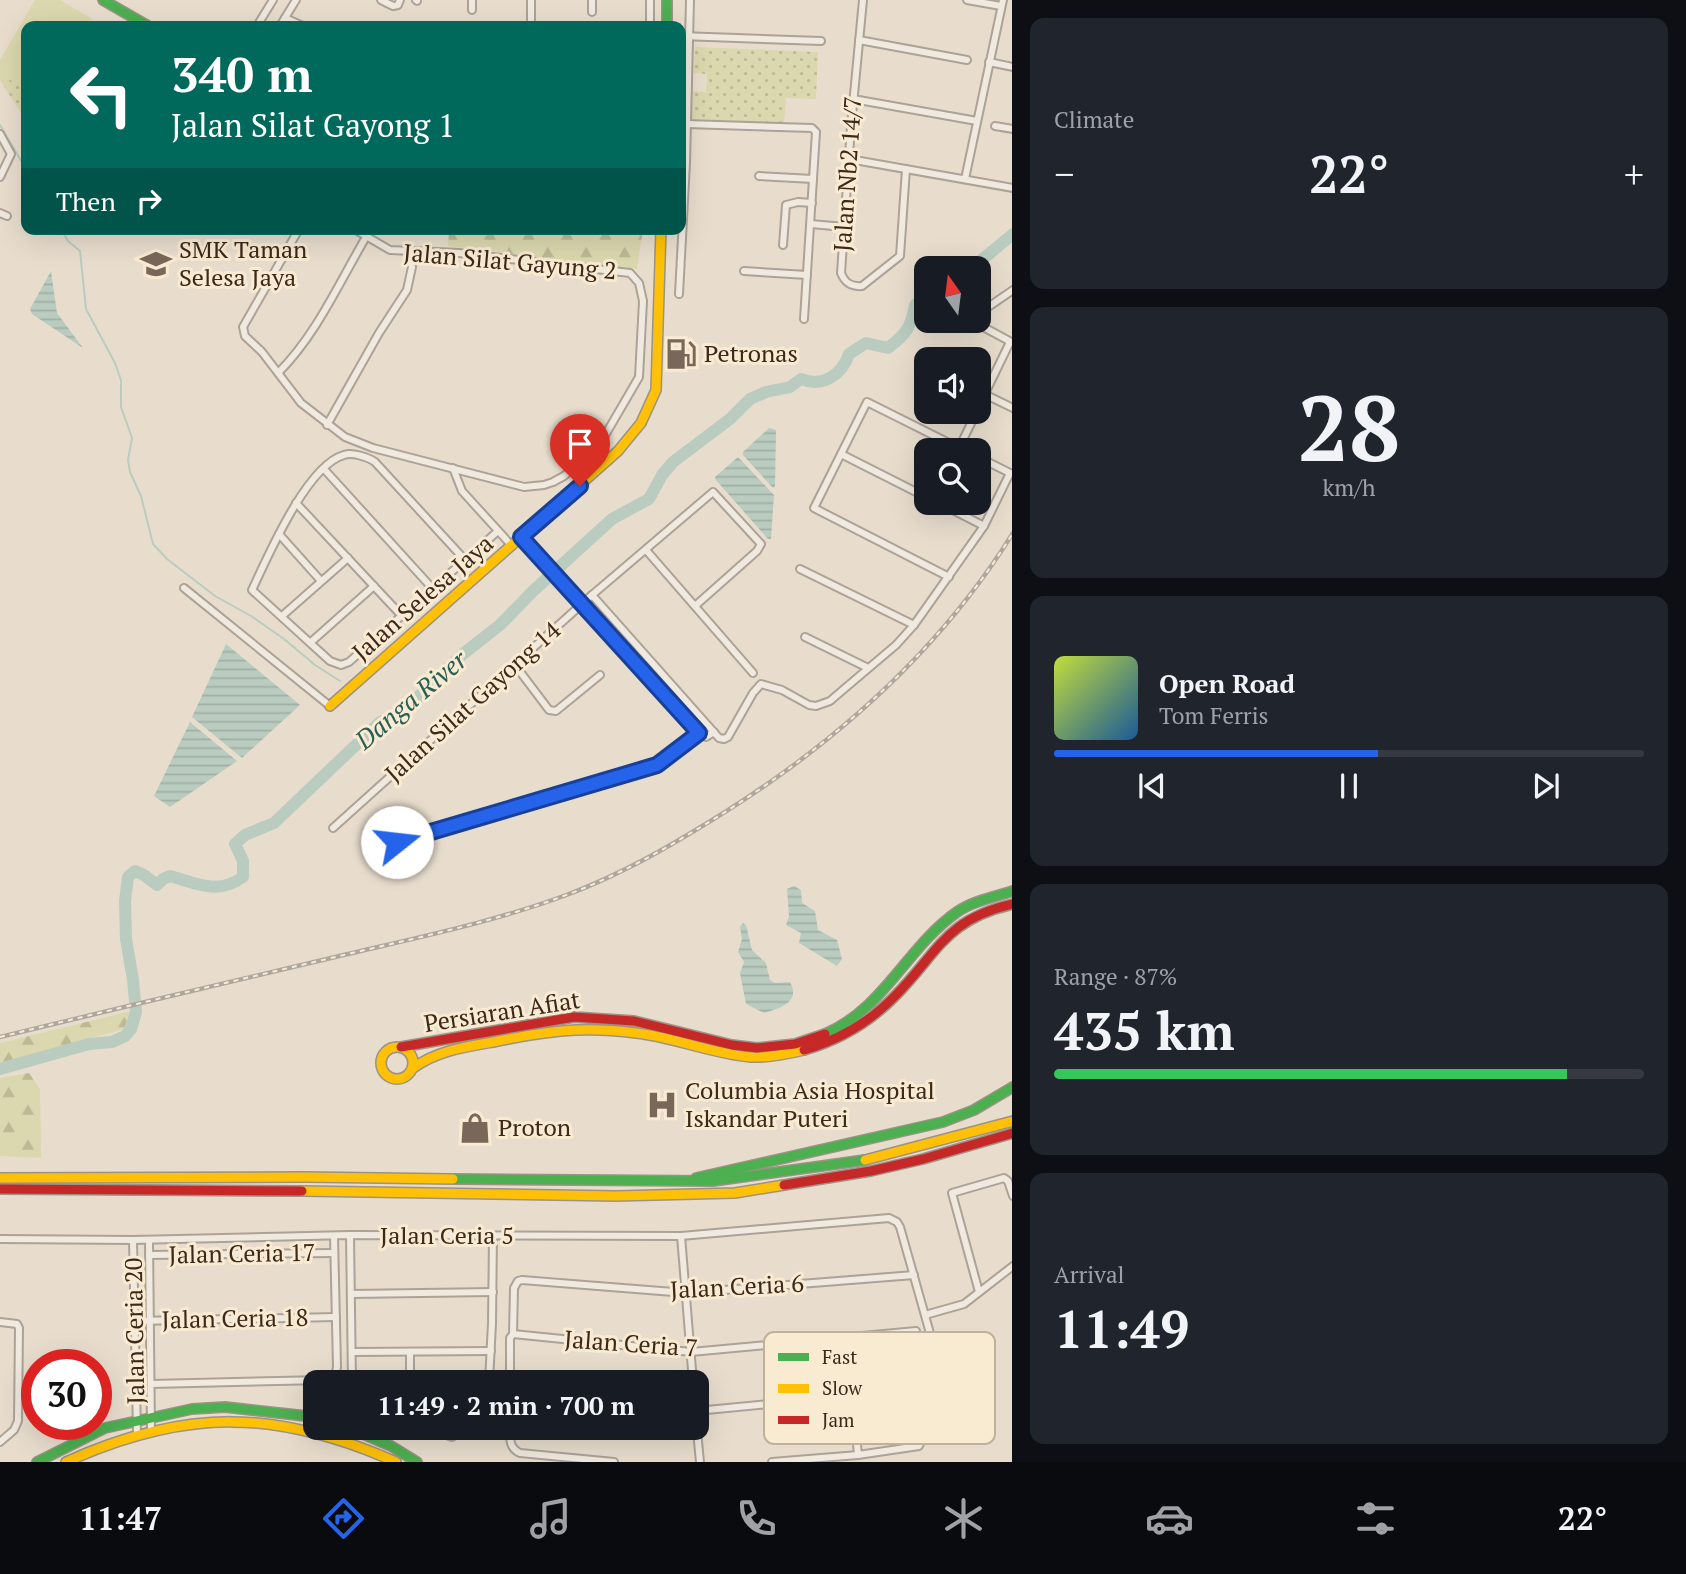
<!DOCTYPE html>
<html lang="en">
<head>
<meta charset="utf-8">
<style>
	:root { --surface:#171b24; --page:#20242c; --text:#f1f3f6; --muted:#9ea1a6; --line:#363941; --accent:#2563eb }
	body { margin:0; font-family:"PT Serif",serif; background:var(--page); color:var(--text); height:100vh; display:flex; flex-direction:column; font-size:26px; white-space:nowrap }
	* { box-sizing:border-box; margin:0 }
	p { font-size:23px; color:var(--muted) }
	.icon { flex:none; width:38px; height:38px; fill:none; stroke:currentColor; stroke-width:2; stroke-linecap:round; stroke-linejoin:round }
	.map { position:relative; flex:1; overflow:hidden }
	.side { display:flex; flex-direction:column; gap:18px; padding:18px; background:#0d0f14; width:674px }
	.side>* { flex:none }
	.banner { position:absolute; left:21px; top:21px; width:665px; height:214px; border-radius:14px; box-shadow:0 7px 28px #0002; background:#00695c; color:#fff; overflow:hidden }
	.needle { width:46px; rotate:346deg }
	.controls { position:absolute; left:914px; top:256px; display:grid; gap:14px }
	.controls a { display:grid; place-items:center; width:77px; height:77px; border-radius:14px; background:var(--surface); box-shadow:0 7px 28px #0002; font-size:35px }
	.speed { position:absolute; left:21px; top:1349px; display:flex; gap:14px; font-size:35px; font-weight:700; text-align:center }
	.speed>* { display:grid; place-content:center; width:91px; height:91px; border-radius:50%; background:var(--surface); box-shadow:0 7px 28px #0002; line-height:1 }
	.speed .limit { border:10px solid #d22; background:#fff; color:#111 }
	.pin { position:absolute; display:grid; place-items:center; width:60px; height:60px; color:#fff; margin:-72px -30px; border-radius:50% 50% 50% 0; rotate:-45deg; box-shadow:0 0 7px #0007 }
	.pin .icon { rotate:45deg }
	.me { position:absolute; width:77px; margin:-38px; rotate:74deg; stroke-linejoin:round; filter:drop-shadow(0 0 5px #0008) }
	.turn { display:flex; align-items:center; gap:24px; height:147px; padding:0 35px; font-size:32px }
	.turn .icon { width:91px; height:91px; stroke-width:2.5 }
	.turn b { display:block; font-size:49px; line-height:60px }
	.then { display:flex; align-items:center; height:66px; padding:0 35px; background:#0003; gap:14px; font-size:26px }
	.big { font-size:52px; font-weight:800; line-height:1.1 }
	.side .tile { flex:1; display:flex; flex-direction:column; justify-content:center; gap:10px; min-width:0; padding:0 24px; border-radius:14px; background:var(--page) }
	.side .dial { align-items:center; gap:0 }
	.dial b { font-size:91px; line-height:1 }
	.song { display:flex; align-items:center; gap:21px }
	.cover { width:84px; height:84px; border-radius:10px; background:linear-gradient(135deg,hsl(70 70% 55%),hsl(210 70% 35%)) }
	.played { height:7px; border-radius:4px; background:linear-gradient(90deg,var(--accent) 55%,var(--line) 55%) }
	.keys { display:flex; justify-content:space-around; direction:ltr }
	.heat { display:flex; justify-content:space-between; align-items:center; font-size:38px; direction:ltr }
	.charge { height:10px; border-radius:5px; background:linear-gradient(90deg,#34c759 87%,var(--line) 0) }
	.trip { position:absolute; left:303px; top:1370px; width:406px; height:70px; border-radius:14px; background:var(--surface); box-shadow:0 7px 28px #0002; font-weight:800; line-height:70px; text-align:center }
	.tabs { display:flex; height:112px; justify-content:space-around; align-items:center; background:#090b0e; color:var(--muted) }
	.tabs .icon { width:49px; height:49px }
	.tabs .active { color:var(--accent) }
	.tabs b { font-size:32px; color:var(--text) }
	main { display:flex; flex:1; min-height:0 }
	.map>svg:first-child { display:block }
	.grass { fill:url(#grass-dots) }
	.forest { fill:url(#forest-firs) }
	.garden { fill:#dbd7ae }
	.water { fill:url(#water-rules) }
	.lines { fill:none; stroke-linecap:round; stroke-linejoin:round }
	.stream { stroke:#b9ccbf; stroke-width:2 }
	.river { stroke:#b9ccbf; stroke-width:12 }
	.street-casing { stroke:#ada296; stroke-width:10 }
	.fast-casing { stroke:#9c9286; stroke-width:12 }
	.slow-casing { stroke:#9c9286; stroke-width:12 }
	.jam-casing { stroke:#9c9286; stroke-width:12 }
	.street { stroke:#efe9df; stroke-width:6 }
	.fast { stroke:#4caf50; stroke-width:9 }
	.slow { stroke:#ffc107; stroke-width:9 }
	.jam { stroke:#c62828; stroke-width:9 }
	.rail-casing { stroke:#aea7a0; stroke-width:4.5 }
	.rail { stroke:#f9ebd2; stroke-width:2; stroke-dasharray:5; stroke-linecap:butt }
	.route-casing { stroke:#184099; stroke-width:18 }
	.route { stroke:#2563eb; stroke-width:12 }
	.labels { text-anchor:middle; stroke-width:6; stroke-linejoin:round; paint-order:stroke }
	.street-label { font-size:24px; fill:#3d291c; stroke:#f9ebd2 }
	.poi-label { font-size:24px; fill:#3d291c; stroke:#f9ebd2; text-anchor:start }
	.water-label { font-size:26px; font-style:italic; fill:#2a5e56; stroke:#f9ebd2 }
	.key { fill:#f9ebd2; stroke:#c1b19b; stroke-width:2 }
	.key-label { font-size:19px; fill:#3d291c }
</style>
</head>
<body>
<main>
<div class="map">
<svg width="1013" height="1462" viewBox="0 0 1013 1462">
	<defs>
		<pattern id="grass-dots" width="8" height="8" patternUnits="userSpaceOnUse" patternTransform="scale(1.75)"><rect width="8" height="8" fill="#dbd7ae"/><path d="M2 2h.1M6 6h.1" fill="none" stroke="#bdb995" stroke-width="1.8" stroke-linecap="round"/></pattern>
		<pattern id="forest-firs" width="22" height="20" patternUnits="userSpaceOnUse" patternTransform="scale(1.75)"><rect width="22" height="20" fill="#dbd7ae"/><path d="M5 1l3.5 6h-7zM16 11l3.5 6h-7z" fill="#bdb995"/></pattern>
		<pattern id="water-rules" width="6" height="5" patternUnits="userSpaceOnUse" patternTransform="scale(1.75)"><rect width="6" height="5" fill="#b9ccbf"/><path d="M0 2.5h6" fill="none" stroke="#a0afa4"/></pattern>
	</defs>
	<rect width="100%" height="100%" fill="#e8ddcd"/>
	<g class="grass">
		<path d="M695 47 818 52 816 99 786 98 784 123 692 119 693 91 706 92 707 74 694 73Z"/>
		<path d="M0 74 26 89V121L0 80Z"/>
	</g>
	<g class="forest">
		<path d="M449 229H643L637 269 448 246Z"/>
		<path d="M131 1011 124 1029 0 1063V1043Z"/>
		<path d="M29 1073 40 1089 41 1158 0 1156V1078Z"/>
	</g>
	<path class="garden" d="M35 0H60L92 19 88 26H26V89L0 74V60Z"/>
	<g class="water">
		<path d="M51 271 57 313 83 348 32 314 30 309Z"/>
		<path d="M769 428 776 430 775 486 773 488 743 455V452Z"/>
		<path d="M738 457 774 495 771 539H768L715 479V477Z"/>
		<path d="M226 644 300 705 242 758 192 717Z"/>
		<path d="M190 722 237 761 170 807 154 796Z"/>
		<path d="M794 886 801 890 802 903 815 911 818 930 837 940 842 959 837 966 799 943 801 933 786 925 789 916 787 889Z"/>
		<path d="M743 923 746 925 752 950 766 963 770 980 775 983 790 982C801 1002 780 1008 764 1013L746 1004 740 973 744 962 738 952 742 939 740 927Z"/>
	</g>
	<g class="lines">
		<g class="stream">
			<path d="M0 125 26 169"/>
			<path d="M61 229 68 241 80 251 86 309 115 363 121 380V407L132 438 128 460 130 472 141 496 153 544 167 559 215 596 251 616 284 639 315 665 340 681"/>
		</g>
		<g class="river">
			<path d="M972 268 1013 234"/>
			<path d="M0 1069 89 1044 112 1042 125 1036 131 1029 136 1012 133 980 126 939 125 901 128 877 135 871 144 875 157 885 163 879 170 876C198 884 218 895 243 877V861L235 844 245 835 274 823 380 722 396 716 416 699 463 654 501 624 532 592 612 519 649 499 662 475 673 462 730 419 750 399 766 392 790 387 801 379C822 388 842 375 849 354L866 343 888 348C906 334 911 328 915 305L926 297"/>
		</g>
		<defs>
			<g id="street">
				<path d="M381 0 393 6 398 5 400 0"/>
				<path d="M416 0 417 1"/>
				<path d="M531 0V20"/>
				<path d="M592 0V12"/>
				<path d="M863 0 851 126 841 273C845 283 851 287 862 286L900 256 906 169"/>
				<path d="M967 0 1001 6"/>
				<path d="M472 10V0"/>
				<path d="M285 18 303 26"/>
				<path d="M257 26 273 0"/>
				<path d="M280 26 296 0"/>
				<path d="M416 26H424"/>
				<path d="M650 26V0"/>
				<path d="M681 36 821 41"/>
				<path d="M859 40 967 60"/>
				<path d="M989 62 1013 67"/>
				<path d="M853 99 977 121"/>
				<path d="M687 124 812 128 816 132 804 319"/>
				<path d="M995 126 1013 129"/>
				<path d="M0 134 11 154 0 177"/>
				<path d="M849 159 1013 188"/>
				<path d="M759 176 813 179"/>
				<path d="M965 179 1003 0"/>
				<path d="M0 213 7 216"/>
				<path d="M811 224 844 227"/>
				<path d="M299 229 243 327 245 336 262 352 301 403 345 437 373 448 524 487 544 485 553 482 564 476 600 444 639 377 643 301 639 283 630 273 459 253 390 250 354 229"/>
				<path d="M783 245 786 205 798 202 812 203"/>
				<path d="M744 271 807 275"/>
				<path d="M679 294 686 163 690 0"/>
				<path d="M978 314 1013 290"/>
				<path d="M975 320 976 323 1013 343"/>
				<path d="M923 364 926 365"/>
				<path d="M279 372C316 335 339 283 366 237"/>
				<path d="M978 391 1013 408"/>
				<path d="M978 408 1010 342"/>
				<path d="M327 425 379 333 407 290 412 267 408 252"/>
				<path d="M959 448 977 411"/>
				<path d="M841 454 926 497"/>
				<path d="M453 468 462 491 512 546"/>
				<path d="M324 469 432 588"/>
				<path d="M937 502 984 526"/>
				<path d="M296 503 401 615"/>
				<path d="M279 534 321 581"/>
				<path d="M521 537 699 733 706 737 714 732"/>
				<path d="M646 550 753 673"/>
				<path d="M465 560 375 462C368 457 352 452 344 455 307 465 268 556 252 590L330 661 341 665 349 662 498 531"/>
				<path d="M800 569 914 625"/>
				<path d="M949 577 814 508 867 402 963 450"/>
				<path d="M184 588 330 706"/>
				<path d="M592 595 713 492 761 544 757 551 695 606"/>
				<path d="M282 616 348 558"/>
				<path d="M805 637 868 668"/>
				<path d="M311 642 374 586"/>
				<path d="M515 665 549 710 556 711 600 675"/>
				<path d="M333 828 592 595 719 738 724 739 728 737 753 693 761 684 782 690 809 705 816 706 830 701 844 689 896 645 914 625 984 526 1010 473 978 457"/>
				<path d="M397 842 657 765 699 733"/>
				<path d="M350 1235 352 1382"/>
				<path d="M681 1236 693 1382"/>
				<path d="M0 1239 133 1240 350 1235 681 1236 889 1218 897 1222 900 1227 950 1404"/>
				<path d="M133 1240 137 1434"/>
				<path d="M149 1240 151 1431"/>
				<path d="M149 1255 334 1253"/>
				<path d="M979 1292 952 1193 1004 1178 1008 1181 1013 1196"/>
				<path d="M351 1294 493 1292"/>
				<path d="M925 1315 964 1304 1013 1266"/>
				<path d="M135 1321 336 1317"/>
				<path d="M0 1322 17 1324 19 1328 18 1421 14 1430 0 1442"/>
				<path d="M513 1334 691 1352 916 1331"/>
				<path d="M847 1338 858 1455"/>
				<path d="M352 1352 491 1351"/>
				<path d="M410 1352V1382"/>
				<path d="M489 1382 492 1323 493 1236"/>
				<path d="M510 1382V1338L513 1334 514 1288 518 1281 522 1280 686 1293 914 1275"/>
				<path d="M151 1384 324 1380 335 1377 337 1367 334 1236"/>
				<path d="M696 1411 852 1396 916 1393 945 1386"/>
				<path d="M696 1421 700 1462"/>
				<path d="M430 1428 452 1437"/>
				<path d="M510 1428C510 1439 509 1448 520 1453L614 1462"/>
				<path d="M772 1462 858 1455 919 1446 921 1441 916 1393"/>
			</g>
			<g id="fast">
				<path d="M103 0 148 26"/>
				<path d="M667 0V26"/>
				<path d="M825 1034C884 1009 907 947 957 912 973 901 994 897 1013 891"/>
				<path d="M696 1178 943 1122 974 1110 1013 1087"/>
				<path d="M453 1179 713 1181 865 1160"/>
				<path d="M349 1428 391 1446 417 1462"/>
				<path d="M37 1462 105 1428 192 1409 225 1407 315 1417"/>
			</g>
			<g id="slow">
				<path d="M330 706 618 451 641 423 656 390 661 229"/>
				<circle cx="397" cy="1063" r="16"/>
				<path d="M413 1068C437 1051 464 1047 493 1042 547 1031 581 1026 636 1033 674 1037 713 1054 751 1057 768 1058 787 1054 804 1050"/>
				<path d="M865 1160 1013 1121"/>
				<path d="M0 1178 305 1177 453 1179"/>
				<path d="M302 1191 616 1196 735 1193 784 1185"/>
				<path d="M66 1462C186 1408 276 1409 396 1462"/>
			</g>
			<g id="jam">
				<path d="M401 1047 574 1017 634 1021 732 1045 757 1048 795 1044 825 1034"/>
				<path d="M804 1050C839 1040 871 1021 896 995 939 951 946 919 1013 904"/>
				<path d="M784 1185 871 1171 923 1159 1013 1133"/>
				<path d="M0 1189 302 1191"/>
			</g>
		</defs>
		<use href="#street" class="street-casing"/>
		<use href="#fast" class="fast-casing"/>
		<use href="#slow" class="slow-casing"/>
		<use href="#jam" class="jam-casing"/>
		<use href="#street" class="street"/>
		<use href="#fast" class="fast"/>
		<use href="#slow" class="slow"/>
		<use href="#jam" class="jam"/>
		<defs>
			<path id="rail" d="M0 1037C110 1010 221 984 331 958 410 939 492 923 569 894 611 878 651 857 689 834 817 759 934 660 1013 533"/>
		</defs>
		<use href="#rail" class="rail-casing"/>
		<use href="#rail" class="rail"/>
	</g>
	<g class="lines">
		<defs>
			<path id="route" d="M397 842 657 765 699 733 521 537 580 486"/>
		</defs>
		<use href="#route" class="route-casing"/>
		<use href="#route" class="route"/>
	</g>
	<defs>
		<symbol id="school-bare" viewBox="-9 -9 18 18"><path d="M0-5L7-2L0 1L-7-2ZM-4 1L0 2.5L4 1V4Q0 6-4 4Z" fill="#79685a" stroke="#f9ebd2" stroke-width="2.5" paint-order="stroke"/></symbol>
		<symbol id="fuel-bare" viewBox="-9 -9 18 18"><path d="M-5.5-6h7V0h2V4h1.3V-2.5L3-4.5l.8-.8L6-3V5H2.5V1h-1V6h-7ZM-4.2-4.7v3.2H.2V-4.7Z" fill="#79685a" stroke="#f9ebd2" stroke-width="2.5" paint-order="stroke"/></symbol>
		<symbol id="hospital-bare" viewBox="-9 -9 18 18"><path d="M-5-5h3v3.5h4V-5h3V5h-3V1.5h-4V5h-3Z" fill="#79685a" stroke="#f9ebd2" stroke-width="2.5" paint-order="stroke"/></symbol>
		<symbol id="shop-bare" viewBox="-9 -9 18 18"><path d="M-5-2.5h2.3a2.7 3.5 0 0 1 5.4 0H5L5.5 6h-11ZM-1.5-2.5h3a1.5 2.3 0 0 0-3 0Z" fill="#79685a" stroke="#f9ebd2" stroke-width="2.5" paint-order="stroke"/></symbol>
	</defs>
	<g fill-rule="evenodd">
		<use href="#school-bare" x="134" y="242" width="44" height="44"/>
		<use href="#fuel-bare" x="659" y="332" width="44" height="44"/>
		<use href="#hospital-bare" x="640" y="1083" width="44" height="44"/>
		<use href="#shop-bare" x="453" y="1106" width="44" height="44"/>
	</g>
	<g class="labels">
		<g class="street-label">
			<text transform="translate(848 174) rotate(-86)" y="8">Jalan Nb2 14/7</text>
			<text transform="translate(510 262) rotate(5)" y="8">Jalan Silat Gayung 2</text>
			<text transform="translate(423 598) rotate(-41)" y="8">Jalan Selesa Jaya</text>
			<text transform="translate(473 702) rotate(-42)" y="8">Jalan Silat Gayong 14</text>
			<text transform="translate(502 1012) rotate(-9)" y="8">Persiaran Afiat</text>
			<text x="447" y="1244">Jalan Ceria 5</text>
			<text transform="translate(242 1254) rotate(-1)" y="8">Jalan Ceria 17</text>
			<text transform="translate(737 1287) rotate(-3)" y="8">Jalan Ceria 6</text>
			<text transform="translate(235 1319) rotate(-1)" y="8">Jalan Ceria 18</text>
			<text transform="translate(135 1331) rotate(-91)" y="8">Jalan Ceria 20</text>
			<text transform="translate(631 1344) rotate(4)" y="8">Jalan Ceria 7</text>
		</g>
		<g class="poi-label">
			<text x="179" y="258">SMK Taman<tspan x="179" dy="28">Selesa Jaya</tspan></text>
			<text x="704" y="362">Petronas</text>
			<text x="685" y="1099">Columbia Asia Hospital<tspan x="685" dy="28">Iskandar Puteri</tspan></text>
			<text x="498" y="1136">Proton</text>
		</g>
		<g class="water-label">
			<text transform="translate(411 700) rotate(-40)" y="9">Danga River</text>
		</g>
	</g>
	<rect x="764" y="1332" width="231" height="112" rx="10" class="key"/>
	<rect x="778" y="1353" width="31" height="8" fill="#4caf50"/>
	<rect x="778" y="1384" width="31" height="9" fill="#ffc107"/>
	<rect x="778" y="1416" width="31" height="8" fill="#c62828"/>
	<g class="key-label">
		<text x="822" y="1364">Fast</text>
		<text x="822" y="1395">Slow</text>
		<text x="822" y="1427">Jam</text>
	</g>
</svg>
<div class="controls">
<a><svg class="needle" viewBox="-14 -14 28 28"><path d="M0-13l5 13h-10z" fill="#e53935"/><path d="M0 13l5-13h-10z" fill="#9ea1a6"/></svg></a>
<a><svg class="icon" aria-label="sound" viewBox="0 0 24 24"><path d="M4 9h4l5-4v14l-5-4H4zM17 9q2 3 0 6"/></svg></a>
<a><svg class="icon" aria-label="search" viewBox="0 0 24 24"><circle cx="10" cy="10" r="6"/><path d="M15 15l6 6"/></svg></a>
</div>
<div class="speed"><div class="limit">30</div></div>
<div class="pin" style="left:580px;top:486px;background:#d93025"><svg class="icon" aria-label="arrive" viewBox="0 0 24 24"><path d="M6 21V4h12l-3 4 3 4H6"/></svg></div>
<svg class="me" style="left:397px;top:842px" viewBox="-20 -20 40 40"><circle r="19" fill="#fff"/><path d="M0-13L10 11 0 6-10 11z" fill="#2563eb"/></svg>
<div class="trip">11:49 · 2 min · 700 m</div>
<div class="banner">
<div class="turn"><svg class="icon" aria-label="left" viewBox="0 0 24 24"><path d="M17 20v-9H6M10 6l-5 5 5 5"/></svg><div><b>340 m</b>Jalan Silat Gayong 1</div></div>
<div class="then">Then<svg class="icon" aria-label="right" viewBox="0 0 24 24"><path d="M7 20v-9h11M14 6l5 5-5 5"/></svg></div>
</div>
</div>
<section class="side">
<div class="tile"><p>Climate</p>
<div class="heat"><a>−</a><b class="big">22°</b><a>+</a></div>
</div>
<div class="tile dial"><b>28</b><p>km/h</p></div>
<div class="tile">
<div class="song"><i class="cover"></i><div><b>Open Road</b><p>Tom Ferris</p></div></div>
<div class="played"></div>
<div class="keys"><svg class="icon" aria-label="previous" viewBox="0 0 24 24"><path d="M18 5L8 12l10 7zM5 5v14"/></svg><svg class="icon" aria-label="pause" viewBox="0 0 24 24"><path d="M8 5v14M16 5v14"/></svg><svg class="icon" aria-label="next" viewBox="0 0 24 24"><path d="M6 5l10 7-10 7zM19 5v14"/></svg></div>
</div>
<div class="tile"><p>Range · 87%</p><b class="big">435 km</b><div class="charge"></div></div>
<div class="tile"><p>Arrival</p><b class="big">11:49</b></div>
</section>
</main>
<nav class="tabs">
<b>11:47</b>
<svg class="icon active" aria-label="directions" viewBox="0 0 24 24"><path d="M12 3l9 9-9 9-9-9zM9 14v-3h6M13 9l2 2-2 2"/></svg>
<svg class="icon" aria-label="music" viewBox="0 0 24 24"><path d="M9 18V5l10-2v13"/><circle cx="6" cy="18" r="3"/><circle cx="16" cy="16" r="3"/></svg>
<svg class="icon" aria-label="phone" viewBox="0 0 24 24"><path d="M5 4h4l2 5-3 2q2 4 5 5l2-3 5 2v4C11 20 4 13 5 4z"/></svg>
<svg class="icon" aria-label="climate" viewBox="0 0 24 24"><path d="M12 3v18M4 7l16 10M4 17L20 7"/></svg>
<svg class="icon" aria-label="car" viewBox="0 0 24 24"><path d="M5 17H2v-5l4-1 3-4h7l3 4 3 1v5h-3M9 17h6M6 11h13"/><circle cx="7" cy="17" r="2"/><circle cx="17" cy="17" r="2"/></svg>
<svg class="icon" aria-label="filters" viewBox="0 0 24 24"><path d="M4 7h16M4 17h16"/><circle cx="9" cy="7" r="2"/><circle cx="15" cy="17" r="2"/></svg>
<b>22°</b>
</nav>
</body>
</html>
